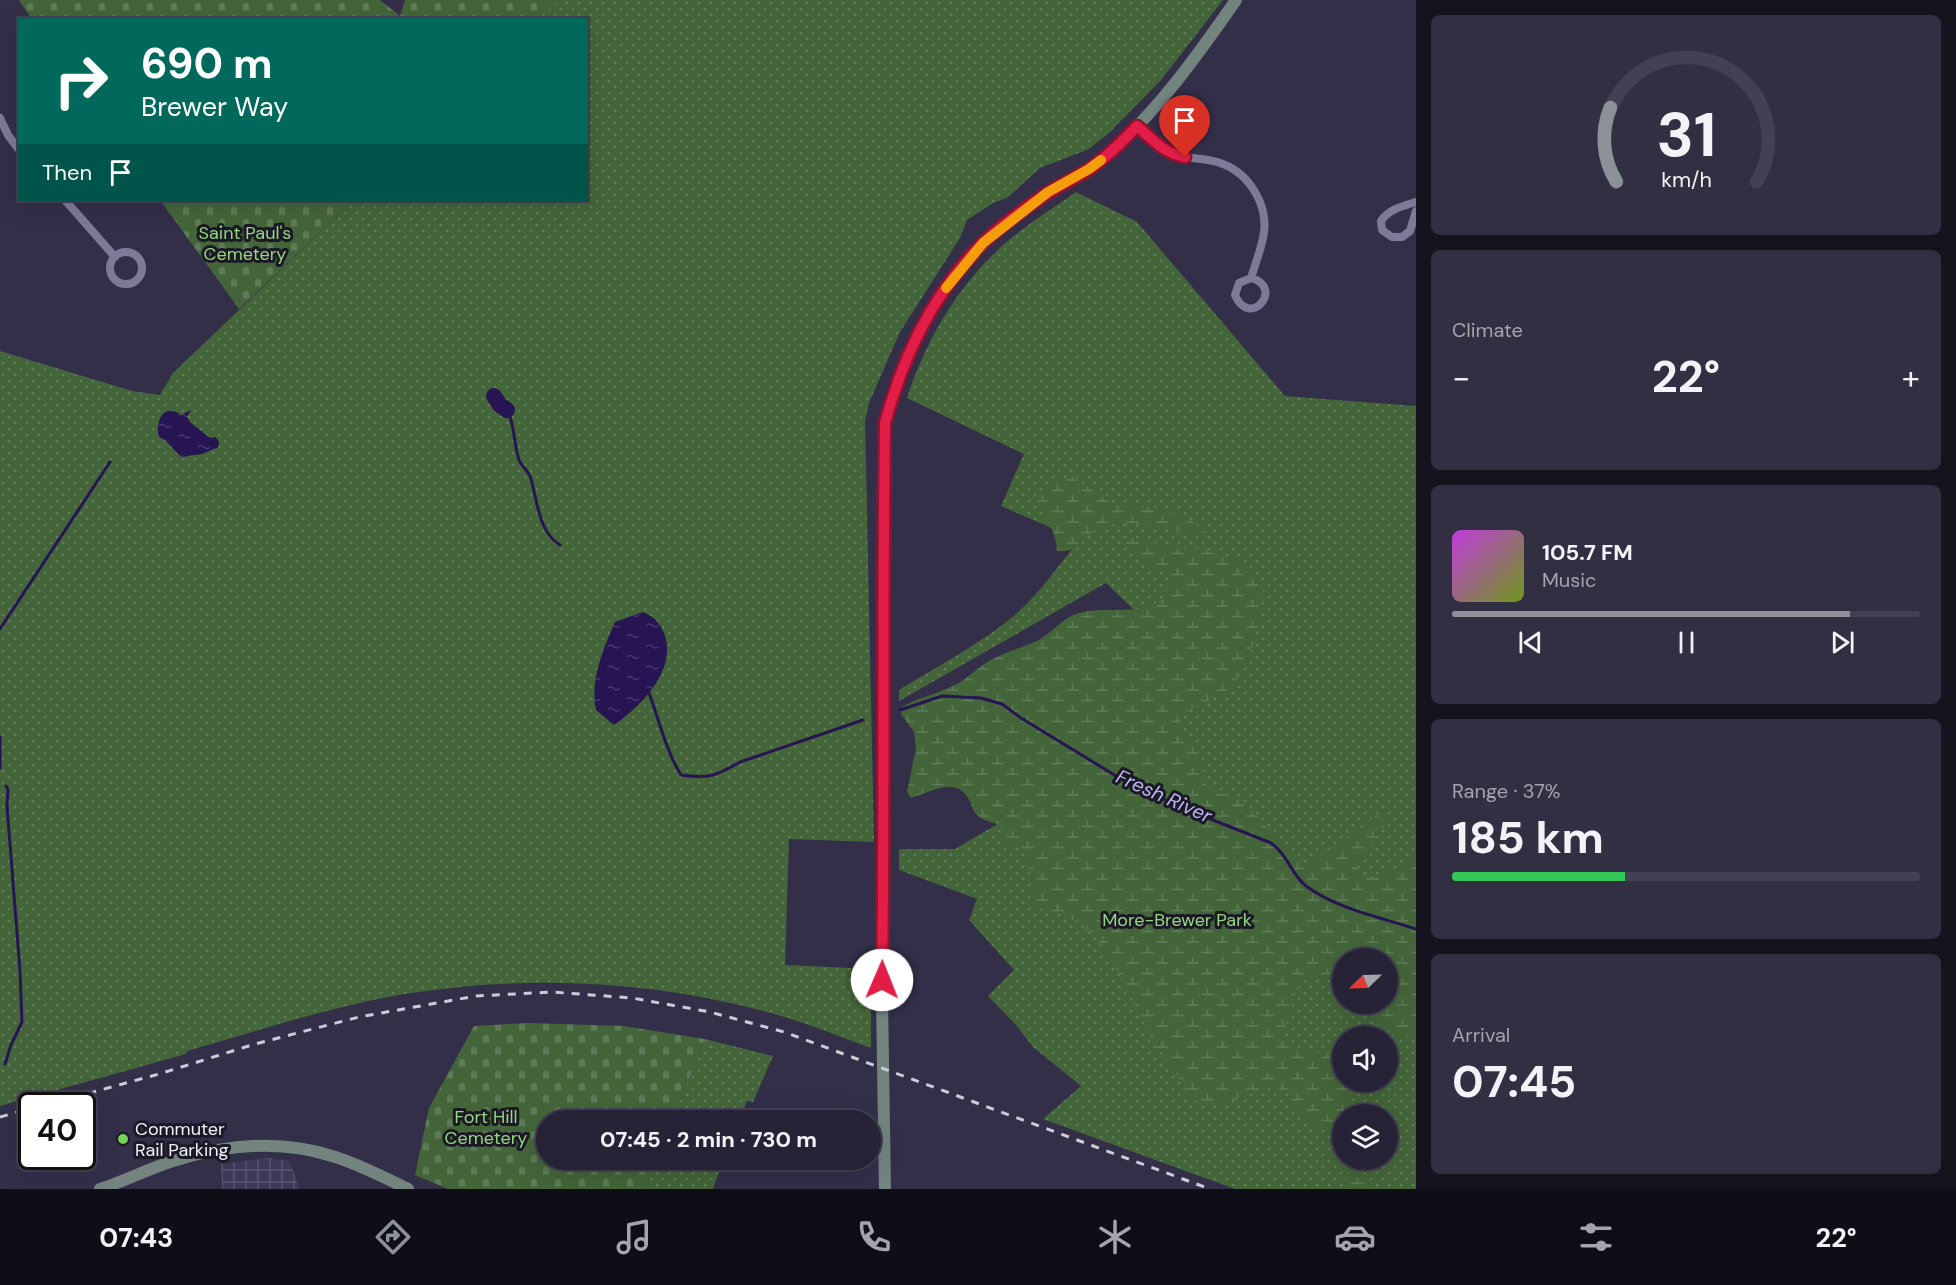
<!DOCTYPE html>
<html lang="en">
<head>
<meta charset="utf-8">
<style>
	:root { --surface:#262337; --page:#322f42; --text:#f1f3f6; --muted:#a4a4ad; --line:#424052; --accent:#8c9099 }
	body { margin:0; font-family:"DM Sans",sans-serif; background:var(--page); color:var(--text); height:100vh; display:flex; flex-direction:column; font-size:22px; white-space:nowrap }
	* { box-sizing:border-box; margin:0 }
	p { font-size:20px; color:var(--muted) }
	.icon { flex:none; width:33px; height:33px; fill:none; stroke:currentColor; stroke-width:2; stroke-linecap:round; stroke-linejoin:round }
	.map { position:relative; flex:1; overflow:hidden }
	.drawer { display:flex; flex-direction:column; gap:15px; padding:15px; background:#15131e; width:540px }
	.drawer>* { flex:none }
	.banner { position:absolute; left:18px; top:18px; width:570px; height:183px; border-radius:0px; box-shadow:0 6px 24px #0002,0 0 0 2px var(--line); background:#00695c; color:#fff; overflow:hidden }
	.needle { width:39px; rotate:247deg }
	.controls { position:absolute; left:1332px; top:948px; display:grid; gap:12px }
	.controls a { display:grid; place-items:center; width:66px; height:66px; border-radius:50%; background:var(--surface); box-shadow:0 6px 24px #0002,0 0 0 2px var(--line); font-size:30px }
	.speed { position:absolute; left:18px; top:1092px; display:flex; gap:12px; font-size:30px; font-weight:700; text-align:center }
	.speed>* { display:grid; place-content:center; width:78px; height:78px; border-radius:50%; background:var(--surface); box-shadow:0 6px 24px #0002,0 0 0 2px var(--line); line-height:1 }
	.speed .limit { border:3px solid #111; border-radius:9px; background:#fff; color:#111 }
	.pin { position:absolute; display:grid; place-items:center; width:51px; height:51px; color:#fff; margin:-62px -26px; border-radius:50% 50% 50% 0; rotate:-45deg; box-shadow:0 0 6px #0007 }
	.pin .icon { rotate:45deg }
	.me { position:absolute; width:66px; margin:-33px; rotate:1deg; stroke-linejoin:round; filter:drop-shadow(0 0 4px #0008) }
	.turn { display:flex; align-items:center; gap:21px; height:126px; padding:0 24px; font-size:27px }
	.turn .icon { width:78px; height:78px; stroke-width:2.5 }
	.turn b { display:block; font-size:42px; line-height:51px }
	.then { display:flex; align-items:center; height:57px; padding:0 24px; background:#0003; gap:12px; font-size:22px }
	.big { font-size:45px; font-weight:700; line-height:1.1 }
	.drawer .tile { flex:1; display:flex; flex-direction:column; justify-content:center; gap:9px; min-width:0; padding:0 21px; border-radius:9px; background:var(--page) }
	.drawer .dial { align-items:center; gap:0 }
	.dial svg { height:156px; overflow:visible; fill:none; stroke:var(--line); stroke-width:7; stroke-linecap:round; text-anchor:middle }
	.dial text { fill:var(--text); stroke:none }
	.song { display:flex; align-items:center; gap:18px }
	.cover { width:72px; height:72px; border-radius:9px; background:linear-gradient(135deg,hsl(290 70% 55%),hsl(80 70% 35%)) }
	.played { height:6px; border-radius:3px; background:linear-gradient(90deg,var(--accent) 85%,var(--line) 85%) }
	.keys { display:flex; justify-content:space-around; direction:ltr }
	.heat { display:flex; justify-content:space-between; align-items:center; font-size:33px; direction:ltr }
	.charge { height:9px; border-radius:4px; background:linear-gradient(90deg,#34c759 37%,var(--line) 0) }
	.trip { position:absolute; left:536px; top:1110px; width:345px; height:60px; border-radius:30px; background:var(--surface); box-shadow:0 6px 24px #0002,0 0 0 2px var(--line); font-weight:700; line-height:60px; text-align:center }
	.tab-bar { display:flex; height:96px; justify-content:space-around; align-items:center; background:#0f0e16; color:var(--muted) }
	.tab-bar .icon { width:42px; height:42px }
	.tab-bar .current { color:var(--accent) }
	.tab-bar b { font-size:27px; color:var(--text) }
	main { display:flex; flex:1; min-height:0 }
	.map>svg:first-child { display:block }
	.industrial { fill:url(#industrial-grid) }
	.green { fill:url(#green-dots); fill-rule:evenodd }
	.wetland { fill:url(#wetland-marsh) }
	.cemetery { fill:url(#cemetery-stones) }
	.water { fill:url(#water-ripples) }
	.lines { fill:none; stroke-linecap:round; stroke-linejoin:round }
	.stream { stroke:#271553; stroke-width:3 }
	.river { stroke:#271553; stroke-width:16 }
	.street { stroke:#7d7a98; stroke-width:8 }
	.secondary { stroke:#73847f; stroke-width:12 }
	.rail { stroke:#cccbda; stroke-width:3; stroke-dasharray:8 8; stroke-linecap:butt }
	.route-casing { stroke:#92132f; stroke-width:15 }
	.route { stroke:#e11d48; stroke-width:10 }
	.slow { stroke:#f59e0b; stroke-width:10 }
	.poi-dot { fill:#79d157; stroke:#1b1925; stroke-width:2 }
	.labels { text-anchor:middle; stroke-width:6; stroke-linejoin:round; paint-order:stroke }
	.park-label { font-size:18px; fill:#96d77f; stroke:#1b1925 }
	.poi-label { font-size:18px; fill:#f0effc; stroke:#1b1925; text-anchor:start }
	.water-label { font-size:20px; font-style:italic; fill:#bdb6f0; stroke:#1b1925 }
</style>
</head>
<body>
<main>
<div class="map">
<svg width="1416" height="1189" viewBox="0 0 1416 1189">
	<defs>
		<pattern id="industrial-grid" width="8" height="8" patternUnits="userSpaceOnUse" patternTransform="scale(1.5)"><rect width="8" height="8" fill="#3d3858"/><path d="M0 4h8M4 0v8" fill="none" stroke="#595571"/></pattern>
		<pattern id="green-dots" width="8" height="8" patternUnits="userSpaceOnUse" patternTransform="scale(1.5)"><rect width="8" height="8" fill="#446539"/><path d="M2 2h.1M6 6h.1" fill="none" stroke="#5f7b57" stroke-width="1.8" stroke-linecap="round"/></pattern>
		<pattern id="wetland-marsh" width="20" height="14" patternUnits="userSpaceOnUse" patternTransform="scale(1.5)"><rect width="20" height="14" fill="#446539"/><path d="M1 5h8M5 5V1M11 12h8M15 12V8" fill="none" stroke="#5f7b57"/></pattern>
		<pattern id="cemetery-stones" width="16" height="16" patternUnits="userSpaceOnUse" patternTransform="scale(1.5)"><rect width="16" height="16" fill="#446539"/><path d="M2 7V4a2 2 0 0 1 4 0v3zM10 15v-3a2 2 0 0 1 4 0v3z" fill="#5f7b57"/></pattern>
		<pattern id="water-ripples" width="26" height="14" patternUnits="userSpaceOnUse" patternTransform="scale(1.5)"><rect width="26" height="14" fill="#271553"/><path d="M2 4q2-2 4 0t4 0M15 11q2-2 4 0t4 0" fill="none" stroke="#47376d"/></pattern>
	</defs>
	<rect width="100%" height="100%" fill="#332f49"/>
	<path class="industrial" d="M268 1158 290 1161 299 1189H222L221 1164Z"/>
	<g class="green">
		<path d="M558 0H1223L1161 80 1110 132 1089 149 1040 168 1007 198 993 203 967 220 960 238 900 332 869 403 865 421 874 842 789 839 785 965 871 969V1048C841 1037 812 1025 781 1016 661 981 535 974 411 993 335 1005 261 1030 187 1051L186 1054 0 1106V351L132 391 160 395 173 373 354 200H586V20L537 19Z"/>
		<path d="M1076 192 1137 222 1285 396 1416 406V1189H1235L1043 1119 1081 1086 1033 1047 1016 1025 988 996 1014 970 969 920 977 899 899 870V849H955L1163 727 1212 685 1106 583 899 701V690C936 667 982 643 1016 614 1040 593 1059 565 1079 540L1001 506 1024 454 907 398C928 334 963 277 1015 235 1035 219 1056 206 1076 192ZM1342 958H1388V1004H1342ZM1342 1036H1388V1082H1342ZM1342 1114H1388V1160H1342Z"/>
		<path d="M705 1039 773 1056 753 1102 747 1101 739 1120H672Z"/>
		<path d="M657 1160H723L713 1189H645Z"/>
	</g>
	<g class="wetland">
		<path d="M1073 477 1109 501 1121 505 1163 508 1190 520 1208 533C1195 532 1182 532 1170 530 1143 524 1128 518 1101 528 1082 534 1080 554 1057 551 1056 528 1044 520 1037 499 1045 485 1058 479 1073 477Z"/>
		<path d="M1135 538 1177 549H1199L1218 553 1236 561 1264 583C1261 617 1253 672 1223 693 1209 702 1189 706 1179 719L1181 728 1196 748 1207 788 1241 800 1263 822 1284 849 1297 862 1310 864 1381 812 1385 814C1390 838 1349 851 1358 875 1378 880 1402 868 1416 854V1032L1400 1037 1388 1048V1036H1361C1374 1027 1376 1018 1372 1004H1388V958H1342V981L1314 978 1301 982C1291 1000 1283 1024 1286 1045L1291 1050 1316 1052 1319 1055 1342 1050V1082H1360L1352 1108 1353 1114H1342V1147C1335 1122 1293 1133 1289 1093 1283 1091 1280 1086 1273 1084 1253 1092 1225 1108 1203 1103 1187 1099 1182 1081 1174 1069 1168 1059 1158 1050 1152 1040 1134 1007 1115 953 1087 929 1074 917 1054 912 1037 908L1034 904V894L1026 852 1018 844H1005L1001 839 1003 827C995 822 984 822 977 815 972 810 972 804 968 798 956 776 928 793 911 798L907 792 916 748 914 732 901 714 902 707C918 698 936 694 953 686 967 680 977 667 991 660 1005 652 1022 648 1037 641 1052 633 1062 618 1079 613 1109 603 1165 625 1171 577L1168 572 1148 565 1121 541Z"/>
		<path d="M1346 1160H1356L1364 1179 1371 1189H1346L1347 1180Z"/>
	</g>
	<g class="cemetery">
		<path d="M19 0H380L400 16 405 0H558L537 20H32Z"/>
		<path d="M160 200H354L239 309Z"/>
		<path d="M528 1023 624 1026 705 1039 672 1120H546V1160H657L645 1189H448L415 1175 429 1108 474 1026Z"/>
	</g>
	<g class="water">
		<path d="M191 410 187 417 191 423 210 438 216 437 219 442 218 448C211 449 208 452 202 454 193 456 192 454 182 458L165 440 159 437C155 422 163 402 181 415Z"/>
		<path d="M643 612C654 617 658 621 663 631 680 667 642 706 614 725L596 710C590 679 603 650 615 622Z"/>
	</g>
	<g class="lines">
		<g class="stream">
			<path d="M509 414C515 429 514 445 519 460 522 467 529 471 531 479 537 500 539 533 560 545"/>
			<path d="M0 629 110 462"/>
			<path d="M648 690C659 719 665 749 681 775 709 779 716 776 740 762L863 720"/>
			<path d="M900 710 942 696 981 698 1002 704 1021 718 1121 779 1180 807 1271 843C1288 855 1291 874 1306 886 1337 909 1380 917 1416 929"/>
			<path d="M0 737V768"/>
			<path d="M5 1064 11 1045 22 1022 20 971 7 806 8 789 6 786"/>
		</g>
		<path class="river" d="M494 396 500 405 507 410"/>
		<g class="street">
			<path d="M0 118 8 135 20 151"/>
			<path d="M1137 126C1148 136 1159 150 1173 154 1189 160 1207 157 1223 164 1251 175 1270 208 1263 238 1260 252 1255 265 1251 278L1239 283 1235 295C1250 330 1285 287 1251 278"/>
			<path d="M65 200 115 257"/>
			<path d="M1416 202C1403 206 1389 209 1381 221L1382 230 1392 237H1402L1410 231 1416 211"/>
			<circle cx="126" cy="268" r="16"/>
		</g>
		<g class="secondary">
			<path d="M100 1189C125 1181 148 1169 173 1161 224 1145 280 1139 332 1156 359 1164 383 1177 408 1189"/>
			<path d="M885 1189 882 999 884 836 882 684 885 423C902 356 932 295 981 245 999 227 1026 208 1046 194 1062 183 1081 176 1097 163 1153 118 1195 59 1236 0"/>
		</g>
		<g class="rail">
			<path d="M42 1106 159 1074 255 1044 359 1017 476 996 552 992 632 998 710 1012 784 1032 1210 1189"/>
			<path d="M0 1117 32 1108"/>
		</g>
	</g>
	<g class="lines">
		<defs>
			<path id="route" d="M882 980C885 794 882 609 885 423 903 356 932 295 981 245 998 227 1026 208 1046 194 1060 185 1075 178 1089 169 1107 157 1123 141 1137 126 1153 140 1164 153 1185 157"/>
		</defs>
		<use href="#route" class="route-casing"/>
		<use href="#route" class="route"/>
		<path class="slow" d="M946 288 983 243 1048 192 1089 169 1101 160"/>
	</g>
	<circle class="poi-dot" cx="123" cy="1139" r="6"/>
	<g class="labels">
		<g class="park-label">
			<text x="245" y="239">Saint Paul's<tspan x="245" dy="21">Cemetery</tspan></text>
			<text x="1177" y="926">More-Brewer Park</text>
			<text x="486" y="1123">Fort Hill<tspan x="486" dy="21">Cemetery</tspan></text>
		</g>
		<g class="poi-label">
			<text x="135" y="1135">Commuter<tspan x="135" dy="21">Rail Parking</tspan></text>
		</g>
		<g class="water-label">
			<text transform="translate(1164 796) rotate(24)" y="7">Fresh River</text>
		</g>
	</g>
</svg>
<div class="controls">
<a><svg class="needle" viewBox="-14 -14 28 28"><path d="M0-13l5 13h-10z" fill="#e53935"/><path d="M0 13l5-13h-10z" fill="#a4a4ad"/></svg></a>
<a><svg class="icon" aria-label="sound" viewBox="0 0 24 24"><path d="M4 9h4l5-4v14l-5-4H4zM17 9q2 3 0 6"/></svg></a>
<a><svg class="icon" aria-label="layers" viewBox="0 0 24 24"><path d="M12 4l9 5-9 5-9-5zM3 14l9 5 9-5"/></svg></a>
</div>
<div class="speed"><div class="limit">40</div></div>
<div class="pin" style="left:1185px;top:157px;background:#d93025"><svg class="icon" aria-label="arrive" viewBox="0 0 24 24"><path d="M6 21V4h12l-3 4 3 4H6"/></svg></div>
<svg class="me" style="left:882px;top:980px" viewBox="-20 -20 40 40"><circle r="19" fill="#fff"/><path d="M0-13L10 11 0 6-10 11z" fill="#e11d48"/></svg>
<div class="trip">07:45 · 2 min · 730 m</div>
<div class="banner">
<div class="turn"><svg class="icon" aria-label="right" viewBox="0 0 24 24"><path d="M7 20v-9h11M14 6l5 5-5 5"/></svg><div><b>690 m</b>Brewer Way</div></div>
<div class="then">Then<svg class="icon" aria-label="arrive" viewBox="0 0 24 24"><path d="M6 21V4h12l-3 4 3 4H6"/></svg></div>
</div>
</div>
<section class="drawer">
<div class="tile dial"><svg viewBox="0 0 100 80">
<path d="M14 69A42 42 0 1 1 86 69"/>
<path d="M14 69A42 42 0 0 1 11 31" stroke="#8c9099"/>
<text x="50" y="56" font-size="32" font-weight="700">31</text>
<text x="50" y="72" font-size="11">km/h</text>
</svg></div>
<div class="tile"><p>Climate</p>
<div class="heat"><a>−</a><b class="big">22°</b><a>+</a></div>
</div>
<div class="tile">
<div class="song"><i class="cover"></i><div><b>105.7 FM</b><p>Music</p></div></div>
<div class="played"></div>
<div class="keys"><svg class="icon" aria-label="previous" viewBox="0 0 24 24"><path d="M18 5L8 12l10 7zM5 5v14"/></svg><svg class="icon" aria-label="pause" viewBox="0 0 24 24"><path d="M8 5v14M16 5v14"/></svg><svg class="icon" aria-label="next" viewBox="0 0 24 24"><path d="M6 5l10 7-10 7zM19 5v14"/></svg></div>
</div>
<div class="tile"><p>Range · 37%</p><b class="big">185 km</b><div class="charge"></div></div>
<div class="tile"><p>Arrival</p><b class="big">07:45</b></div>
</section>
</main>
<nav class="tab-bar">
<b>07:43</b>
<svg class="icon current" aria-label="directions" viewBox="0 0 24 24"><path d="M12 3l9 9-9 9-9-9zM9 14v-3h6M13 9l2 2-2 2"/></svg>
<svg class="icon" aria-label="music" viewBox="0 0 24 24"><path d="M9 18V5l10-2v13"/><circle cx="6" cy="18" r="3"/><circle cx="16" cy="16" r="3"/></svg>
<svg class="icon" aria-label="phone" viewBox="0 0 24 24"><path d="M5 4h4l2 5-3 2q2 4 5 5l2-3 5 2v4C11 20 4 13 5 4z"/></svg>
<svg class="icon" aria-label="climate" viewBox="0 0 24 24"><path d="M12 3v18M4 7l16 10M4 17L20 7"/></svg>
<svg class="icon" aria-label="car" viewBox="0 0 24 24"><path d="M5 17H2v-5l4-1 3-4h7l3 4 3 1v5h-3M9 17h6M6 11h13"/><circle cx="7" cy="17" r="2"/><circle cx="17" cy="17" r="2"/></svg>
<svg class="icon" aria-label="filters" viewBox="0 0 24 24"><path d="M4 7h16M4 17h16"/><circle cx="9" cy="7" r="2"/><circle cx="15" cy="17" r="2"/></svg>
<b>22°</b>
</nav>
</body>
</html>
